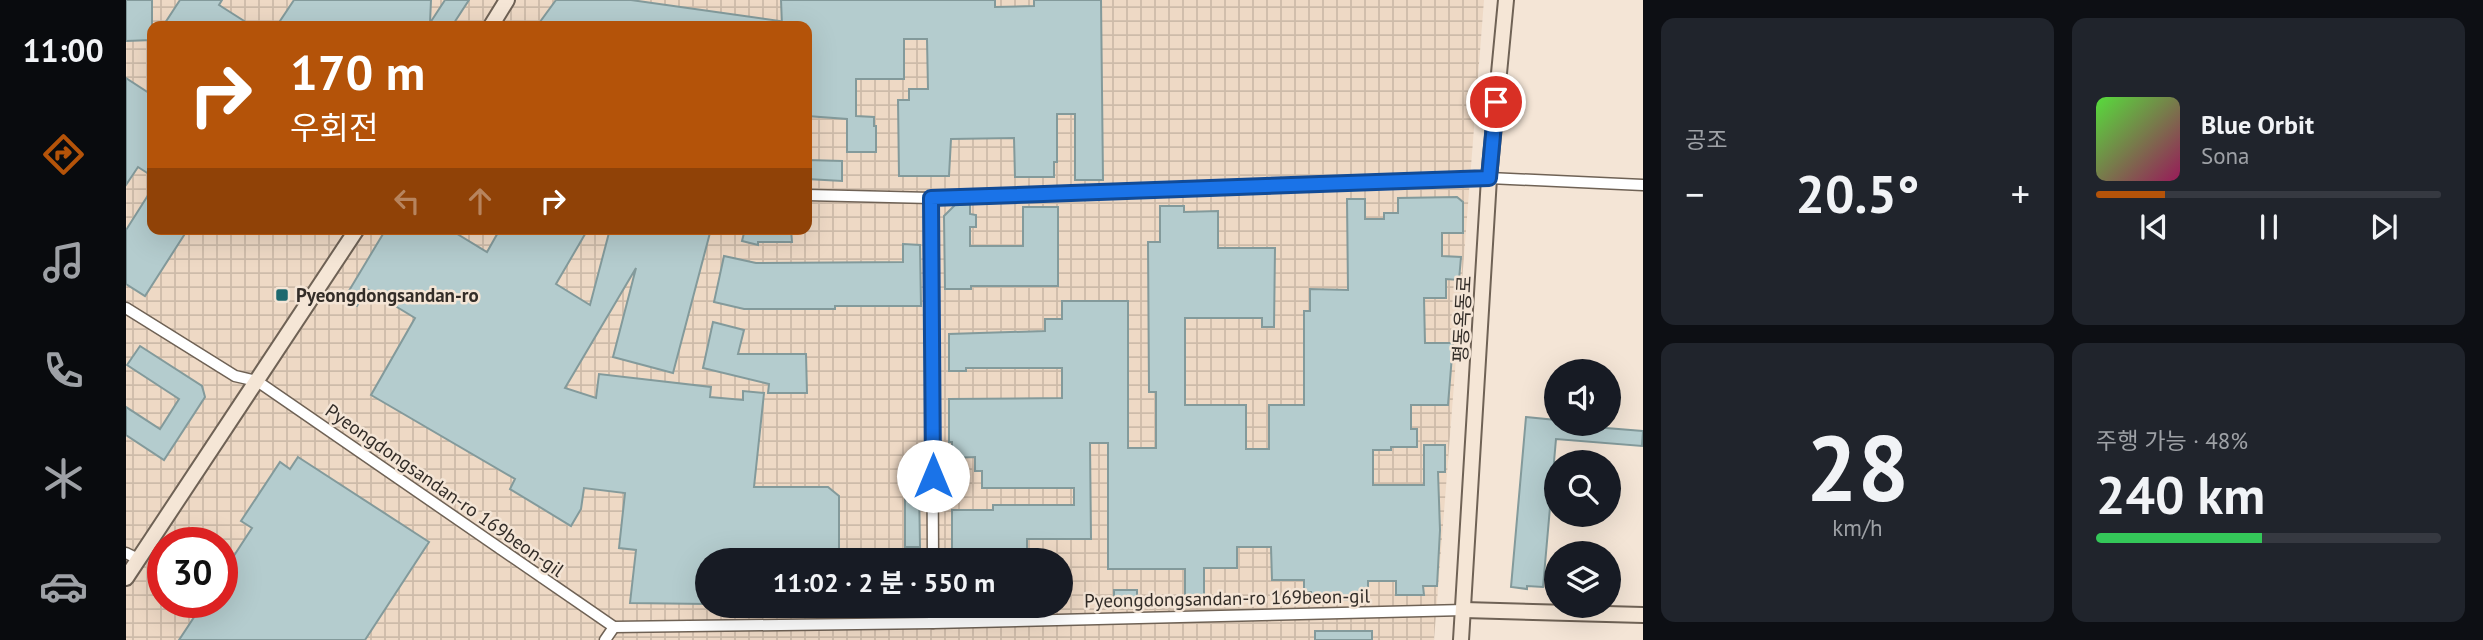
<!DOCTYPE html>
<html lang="ko">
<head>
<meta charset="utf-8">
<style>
	:root { --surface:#171b24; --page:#20242c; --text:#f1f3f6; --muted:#9ea1a6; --line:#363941; --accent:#b45309 }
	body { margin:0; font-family:"PT Sans","Noto Sans KR",sans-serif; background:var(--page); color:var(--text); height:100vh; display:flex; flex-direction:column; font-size:26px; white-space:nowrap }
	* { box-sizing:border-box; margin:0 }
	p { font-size:23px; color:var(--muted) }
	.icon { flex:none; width:38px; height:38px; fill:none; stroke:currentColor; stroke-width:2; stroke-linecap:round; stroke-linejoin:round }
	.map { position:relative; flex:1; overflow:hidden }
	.drawer { display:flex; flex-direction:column; gap:18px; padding:18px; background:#0d0f14; width:840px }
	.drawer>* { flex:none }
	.top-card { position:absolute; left:21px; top:21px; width:665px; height:214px; border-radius:14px; box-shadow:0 7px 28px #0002; background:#b45309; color:#fff; overflow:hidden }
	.buttons { position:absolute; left:1418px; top:359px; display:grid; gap:14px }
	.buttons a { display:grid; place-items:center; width:77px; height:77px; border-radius:50%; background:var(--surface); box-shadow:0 7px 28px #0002; font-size:35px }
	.speed { position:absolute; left:21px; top:527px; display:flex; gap:14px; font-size:35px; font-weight:700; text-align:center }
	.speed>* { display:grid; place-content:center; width:91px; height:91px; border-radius:50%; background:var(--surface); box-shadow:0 7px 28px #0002; line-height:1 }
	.speed .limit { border:10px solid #d22; background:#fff; color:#111 }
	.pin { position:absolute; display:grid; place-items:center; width:60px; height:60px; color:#fff; margin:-30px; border:4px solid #fff; border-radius:50%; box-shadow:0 2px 7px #0007 }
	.me { position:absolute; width:77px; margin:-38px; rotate:0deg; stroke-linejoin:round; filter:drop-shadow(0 0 5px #0008) }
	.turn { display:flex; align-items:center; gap:24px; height:147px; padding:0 28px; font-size:32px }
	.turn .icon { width:91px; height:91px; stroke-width:2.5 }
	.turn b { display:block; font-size:49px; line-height:60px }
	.lanes { display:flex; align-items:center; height:66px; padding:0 28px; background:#0003; justify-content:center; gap:35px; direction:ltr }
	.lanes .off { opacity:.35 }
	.big { font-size:52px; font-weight:700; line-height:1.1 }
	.drawer .tile { flex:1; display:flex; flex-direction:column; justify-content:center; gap:10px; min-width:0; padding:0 24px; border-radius:14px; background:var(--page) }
	.drawer .dial { align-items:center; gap:0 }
	.dial b { font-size:91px; line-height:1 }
	.song { display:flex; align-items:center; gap:21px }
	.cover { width:84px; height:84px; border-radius:10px; background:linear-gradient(135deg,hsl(110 70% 55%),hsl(330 70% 35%)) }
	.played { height:7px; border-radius:4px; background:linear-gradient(90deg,var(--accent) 20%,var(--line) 20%) }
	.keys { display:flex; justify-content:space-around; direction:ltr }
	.heat { display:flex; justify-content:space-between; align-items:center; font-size:38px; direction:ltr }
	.charge { height:10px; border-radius:5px; background:linear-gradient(90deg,#34c759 48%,var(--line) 0) }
	.drawer .tiles { flex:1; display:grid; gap:18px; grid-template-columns:repeat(2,1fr) }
	.trip { position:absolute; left:569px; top:548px; width:378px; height:70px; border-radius:35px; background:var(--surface); box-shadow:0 7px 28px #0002; font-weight:700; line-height:70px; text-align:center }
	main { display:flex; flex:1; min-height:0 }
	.tab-bar { display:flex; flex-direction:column; width:126px; justify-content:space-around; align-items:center; background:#090b0e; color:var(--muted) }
	.tab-bar .icon { width:49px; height:49px }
	.tab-bar .current { color:var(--accent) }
	.tab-bar b { font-size:32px; color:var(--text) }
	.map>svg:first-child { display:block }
	.industrial { fill:url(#industrial-grid); fill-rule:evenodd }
	.building { fill:#b4ccce; stroke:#839a9b; stroke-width:2 }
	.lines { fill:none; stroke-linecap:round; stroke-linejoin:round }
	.street-casing { stroke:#6f6255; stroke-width:13 }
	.secondary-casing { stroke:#6f6255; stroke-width:18 }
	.street { stroke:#fff; stroke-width:10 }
	.secondary { stroke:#f5e6d6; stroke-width:14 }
	.route-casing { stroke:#114b97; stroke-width:18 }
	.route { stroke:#1a73e8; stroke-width:12 }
	.poi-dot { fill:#1d696f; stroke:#f4e5d6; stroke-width:2.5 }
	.labels { text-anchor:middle; stroke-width:5; stroke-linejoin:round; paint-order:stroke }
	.poi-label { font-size:19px; font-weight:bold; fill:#332d28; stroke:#f4e5d6; text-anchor:start }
	.street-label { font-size:19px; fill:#332d28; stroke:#f4e5d6 }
</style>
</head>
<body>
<main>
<nav class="tab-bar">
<b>11:00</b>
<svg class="icon current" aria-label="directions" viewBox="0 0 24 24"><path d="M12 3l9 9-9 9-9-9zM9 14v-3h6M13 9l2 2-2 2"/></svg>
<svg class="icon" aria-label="music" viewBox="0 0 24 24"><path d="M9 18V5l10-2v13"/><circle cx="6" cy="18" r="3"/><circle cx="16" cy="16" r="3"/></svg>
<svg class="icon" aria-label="phone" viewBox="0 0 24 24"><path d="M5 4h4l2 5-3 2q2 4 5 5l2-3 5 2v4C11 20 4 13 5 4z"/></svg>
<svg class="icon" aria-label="climate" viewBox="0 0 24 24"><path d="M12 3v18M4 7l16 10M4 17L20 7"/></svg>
<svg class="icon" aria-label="car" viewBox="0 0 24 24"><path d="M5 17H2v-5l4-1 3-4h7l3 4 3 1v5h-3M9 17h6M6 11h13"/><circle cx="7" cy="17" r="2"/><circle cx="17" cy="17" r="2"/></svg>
</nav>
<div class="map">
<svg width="1517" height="640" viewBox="0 0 1517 640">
	<defs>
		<pattern id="industrial-grid" width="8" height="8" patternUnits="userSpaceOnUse" patternTransform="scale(1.75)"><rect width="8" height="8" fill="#eed9c5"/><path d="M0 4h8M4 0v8" fill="none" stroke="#cdbba9"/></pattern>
	</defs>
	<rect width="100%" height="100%" fill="#f4e5d6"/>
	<path class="industrial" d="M0 0H1358L1308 640H0ZM26 26H681V229H26ZM37 542H96V602H37ZM581 560H934V606H581Z"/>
	<g class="building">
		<path d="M0 0H26V40L0 41Z"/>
		<path d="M54 0H96L93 5 126 26H37Z"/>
		<path d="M168 0H305L304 23 319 0H343L326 26H162L154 21Z"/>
		<path d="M430 0H505L654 21V26H411Z"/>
		<path d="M655 0H869V7L908 6V0H975L977 180H949V114H931V162H928V177H889L888 138 825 139 823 176H773L772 100H783V89H802L801 39H778V79H730V116L748 117V126H750V152H721V119L681 116V26H656Z"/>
		<path d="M0 78 26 95V176L12 167 0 185Z"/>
		<path d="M681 160 716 161V181L681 179Z"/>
		<path d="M26 189V229H62L19 296 0 284V230Z"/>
		<path d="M1331 197 1337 202V233H1316V256L1335 257 1333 280 1320 279V298H1298L1299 343H1327L1322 405H1285V429H1291V447H1265V450H1247V485H1298V445H1319V472H1312L1314 530 1311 586H1297L1298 595H1270V581H1242V600H1185V592H1178V580H1146L1145 547H1111V568H1078V602H1059V569H982V443H964L965 539H901V560H826V510H867V505H948V488H856V471H849V457L826 458V442H823V399L936 398V368H840V371H823V334L919 331V319H936V301H1002V448H1030V392H1023L1022 242H1034V206H1058V212L1092 211V248H1149L1148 327H1136V318H1059V405H1120V449H1143V405H1178V311H1184V289L1222 290 1221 199H1239V219H1258V213H1272V198Z"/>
		<path d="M844 204V214L850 215V227H844V246H897V207H932V286H845V289H819L818 216 829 205Z"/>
		<path d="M260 229H323L361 252 374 229H462L430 284 464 305 484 229H585L547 373 487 357 510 268 439 388 470 398 473 374 585 387 584 397 617 400V391L638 393 628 487H702L713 496V560H581V604L504 603 510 550 493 548 499 493 458 488 455 509 445 526 384 489 389 479 245 395 289 318 241 289 231 306 218 299Z"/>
		<path d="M619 229H665L666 242H632V245L616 241Z"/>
		<path d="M777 244 794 245 795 306H709V309H618L588 302 598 256 630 263 777 262Z"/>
		<path d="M587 322 618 330 612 354H680L681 393H642L643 384 577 368Z"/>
		<path d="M14 346 76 386 79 397 38 460 0 435V407L34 429 53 399 1 365Z"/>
		<path d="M1400 417 1430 420 1431 424 1517 431 1516 446 1430 439 1417 587 1401 586V589L1385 587Z"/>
		<path d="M172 457 303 542 239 640H53L78 602H96V574L126 528 115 521 154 462 164 469Z"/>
		<path d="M793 486 794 547H779V487Z"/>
		<rect x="988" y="590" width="23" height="11"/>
		<rect x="1189" y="631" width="57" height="9"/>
	</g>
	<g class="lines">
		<defs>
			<g id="street">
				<path d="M681 195 805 198 1363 178 1517 185"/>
				<path d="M805 198 807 560"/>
				<path d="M0 308 109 376 131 381 488 627 807 623 1338 610"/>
				<path d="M0 553 12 559"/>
				<path d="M807 606V623"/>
				<path d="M479 640 488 627"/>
			</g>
			<g id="secondary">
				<path d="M365 26 381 0"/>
				<path d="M0 578 231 229"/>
				<path d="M1338 610 1517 615"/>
				<path d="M1335 640 1363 178 1380 0"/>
			</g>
		</defs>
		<use href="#street" class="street-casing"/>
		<use href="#secondary" class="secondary-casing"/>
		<use href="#street" class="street"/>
		<use href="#secondary" class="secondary"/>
	</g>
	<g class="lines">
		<defs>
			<path id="route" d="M807 476 805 198 1363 178 1370 102"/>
		</defs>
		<use href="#route" class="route-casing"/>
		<use href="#route" class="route"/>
	</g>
	<rect class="poi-dot" x="149" y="288" width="14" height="14" rx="3.5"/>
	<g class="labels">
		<g class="poi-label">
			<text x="170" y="302">Pyeongdongsandan-ro</text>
		</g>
		<g class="street-label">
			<text transform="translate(1336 319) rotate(-87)" y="7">평동옥동로</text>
			<text transform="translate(319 490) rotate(35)" y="7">Pyeongdongsandan-ro 169beon-gil</text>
			<text transform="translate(1101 598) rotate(-1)" y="7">Pyeongdongsandan-ro 169beon-gil</text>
		</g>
	</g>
</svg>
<div class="buttons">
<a><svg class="icon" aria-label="sound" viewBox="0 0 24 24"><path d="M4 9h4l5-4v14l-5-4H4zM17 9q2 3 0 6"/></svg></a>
<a><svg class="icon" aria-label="search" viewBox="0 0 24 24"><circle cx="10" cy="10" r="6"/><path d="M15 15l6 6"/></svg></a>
<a><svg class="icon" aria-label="layers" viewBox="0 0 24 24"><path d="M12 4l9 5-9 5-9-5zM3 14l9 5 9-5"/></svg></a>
</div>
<div class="speed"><div class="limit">30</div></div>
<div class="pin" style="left:1370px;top:102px;background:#d93025"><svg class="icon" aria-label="arrive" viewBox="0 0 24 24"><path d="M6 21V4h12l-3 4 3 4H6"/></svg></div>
<svg class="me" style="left:807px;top:476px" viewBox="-20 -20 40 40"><circle r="19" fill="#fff"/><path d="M0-13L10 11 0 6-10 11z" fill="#1a73e8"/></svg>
<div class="trip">11:02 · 2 분 · 550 m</div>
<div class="top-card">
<div class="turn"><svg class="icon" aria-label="right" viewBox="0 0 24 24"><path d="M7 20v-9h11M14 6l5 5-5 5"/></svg><div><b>170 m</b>우회전</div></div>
<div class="lanes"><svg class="icon off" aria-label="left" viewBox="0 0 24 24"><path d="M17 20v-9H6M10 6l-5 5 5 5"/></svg><svg class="icon off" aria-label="ahead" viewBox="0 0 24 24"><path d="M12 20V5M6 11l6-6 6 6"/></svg><svg class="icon" aria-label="right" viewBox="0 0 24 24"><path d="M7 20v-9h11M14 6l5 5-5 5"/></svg></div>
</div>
</div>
<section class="drawer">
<div class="tiles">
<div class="tile"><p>공조</p>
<div class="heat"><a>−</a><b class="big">20.5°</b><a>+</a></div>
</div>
<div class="tile">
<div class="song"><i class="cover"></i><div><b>Blue Orbit</b><p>Sona</p></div></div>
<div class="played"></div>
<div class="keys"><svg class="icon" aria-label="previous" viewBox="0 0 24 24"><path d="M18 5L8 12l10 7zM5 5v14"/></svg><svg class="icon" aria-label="pause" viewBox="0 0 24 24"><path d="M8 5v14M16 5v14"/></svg><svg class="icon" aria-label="next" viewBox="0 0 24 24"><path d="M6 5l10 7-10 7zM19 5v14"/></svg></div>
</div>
<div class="tile dial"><b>28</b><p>km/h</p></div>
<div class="tile"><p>주행 가능 · 48%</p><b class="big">240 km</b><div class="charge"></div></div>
</div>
</section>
</main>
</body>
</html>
